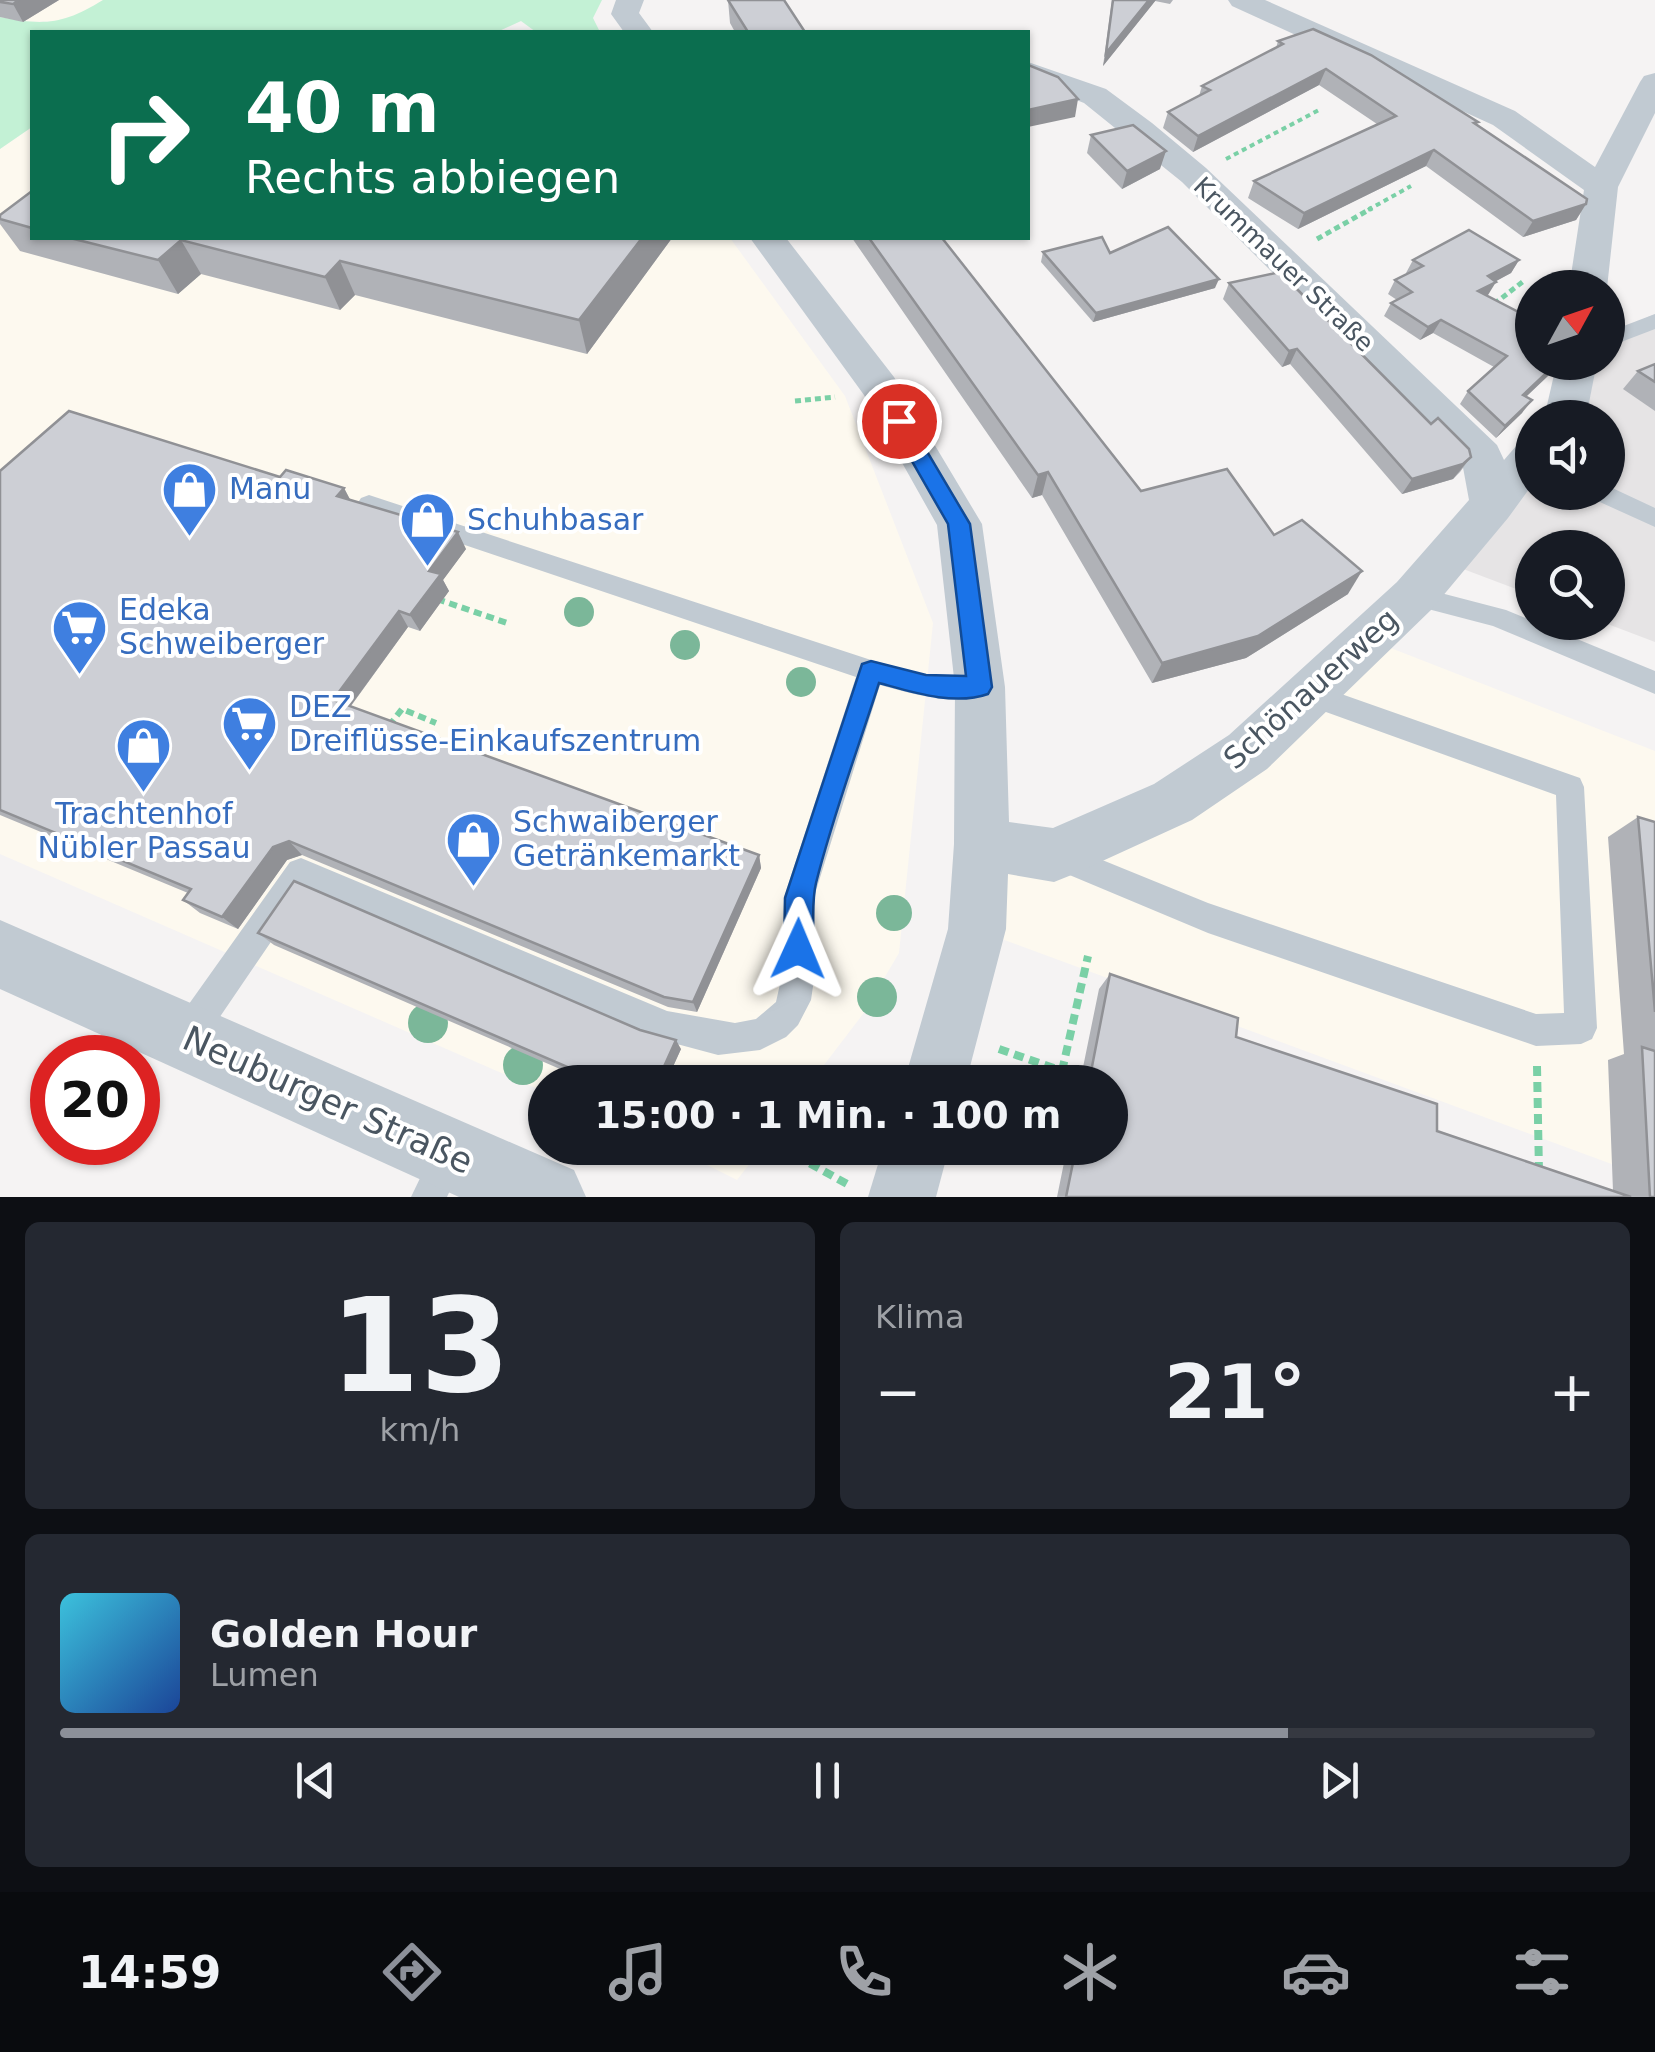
<!DOCTYPE html>
<html lang="de">
<head>
<meta charset="utf-8">
<style>
	:root { --surface:#171b24; --page:#242831; --text:#f1f3f6; --muted:#9ea1a6; --line:#363941; --accent:#8c9099 }
	body { margin:0; font-family:"DejaVu Sans",sans-serif; background:var(--page); color:var(--text); height:100vh; display:flex; flex-direction:column; font-size:38px; white-space:nowrap }
	* { box-sizing:border-box; margin:0 }
	p { font-size:32px; color:var(--muted) }
	.icon { flex:none; width:55px; height:55px; fill:none; stroke:currentColor; stroke-width:2; stroke-linecap:round; stroke-linejoin:round }
	.map { position:relative; height:1197px; overflow:hidden }
	.drawer { display:flex; flex-direction:column; gap:25px; padding:25px; background:#0d0f14; flex:1 }
	.drawer>* { flex:none }
	.banner { position:absolute; left:30px; top:30px; width:1000px; height:210px; border-radius:0px; box-shadow:0 2px 8px #0004; background:#0b6e4f; color:#fff; overflow:hidden }
	.needle { width:65px; rotate:50deg }
	.tools { position:absolute; left:1515px; top:270px; display:grid; gap:20px }
	.tools a { display:grid; place-items:center; width:110px; height:110px; border-radius:50%; background:var(--surface); box-shadow:0 2px 8px #0004; font-size:50px }
	.speed { position:absolute; left:30px; top:1035px; display:flex; gap:20px; font-size:50px; font-weight:700; text-align:center }
	.speed>* { display:grid; place-content:center; width:130px; height:130px; border-radius:50%; background:var(--surface); box-shadow:0 2px 8px #0004; line-height:1 }
	.speed .limit { border:15px solid #d22; background:#fff; color:#111 }
	.pin { position:absolute; display:grid; place-items:center; width:85px; height:85px; color:#fff; margin:-42px; border:5px solid #fff; border-radius:50%; box-shadow:0 2px 10px #0007 }
	.me { position:absolute; width:110px; margin:-55px; rotate:1deg; stroke-linejoin:round; filter:drop-shadow(0 0 8px #0008) }
	.turn { display:flex; align-items:center; gap:35px; height:210px; padding:0 50px; font-size:45px }
	.turn .icon { width:130px; height:130px; stroke-width:2.5 }
	.turn b { display:block; font-size:70px; line-height:85px }
	.big { font-size:75px; font-weight:700; line-height:1.1 }
	.drawer .widget { flex:1; display:flex; flex-direction:column; justify-content:center; gap:15px; min-width:0; padding:0 35px; border-radius:15px; background:var(--page) }
	.drawer .dial { align-items:center; gap:0 }
	.dial b { font-size:130px; line-height:1 }
	.song { display:flex; align-items:center; gap:30px }
	.cover { width:120px; height:120px; border-radius:15px; background:linear-gradient(135deg,hsl(190 70% 55%),hsl(220 70% 35%)) }
	.played { height:10px; border-radius:5px; background:linear-gradient(90deg,var(--accent) 80%,var(--line) 80%) }
	.keys { display:flex; justify-content:space-around; direction:ltr }
	.heat { display:flex; justify-content:space-between; align-items:center; font-size:55px; direction:ltr }
	.drawer .tiles { flex:1; display:grid; gap:25px; grid-template-columns:1fr 1fr }
	.widget:last-child { grid-column:span 2 }
	.trip { position:absolute; left:528px; top:1065px; width:600px; height:100px; border-radius:50px; background:var(--surface); box-shadow:0 2px 8px #0004; font-weight:700; line-height:100px; text-align:center }
	.menu { display:flex; height:160px; justify-content:space-around; align-items:center; background:#090b0e; color:var(--muted) }
	.menu .icon { width:70px; height:70px }
	.menu .selected { color:var(--accent) }
	.menu b { font-size:45px; color:var(--text) }
	.map>svg:first-child { display:block }
	.commercial { fill:#fdf9ef }
	.education { fill:#e6e4e5 }
	.green { fill:#c3f1d5 }
	.lines { fill:none; stroke-linecap:round; stroke-linejoin:round }
	.path-far3 { stroke:#7ad0a6; stroke-width:4; stroke-dasharray:5 4; stroke-linecap:butt }
	.path-far2 { stroke:#7ad0a6; stroke-width:5; stroke-dasharray:6 4; stroke-linecap:butt }
	.path-far1 { stroke:#7ad0a6; stroke-width:6; stroke-dasharray:8 5; stroke-linecap:butt }
	.path { stroke:#7ad0a6; stroke-width:8; stroke-dasharray:10 6; stroke-linecap:butt }
	.service { fill:#c1cad2; fill-rule:evenodd }
	.minor { fill:#c1cad2; fill-rule:evenodd }
	.tertiary { fill:#c1cad2; fill-rule:evenodd }
	.tree { fill:#7bb799 }
	.wall { fill:#b0b2b7 }
	.shaded-wall { fill:#909195 }
	.building { fill:#cdcfd5; stroke:#909195; stroke-width:2.5 }
	.route { fill:#1a73e8; stroke:#114b97; stroke-width:2.5 }
	.labels { text-anchor:middle; stroke-width:8; stroke-linejoin:round; paint-order:stroke }
	.far-street-label { font-size:25px; fill:#4a5661; stroke:#fff }
	.shop-label { font-size:30px; fill:#366cbe; stroke:#fff; text-anchor:start }
	.street-label { font-size:30px; fill:#4a5661; stroke:#fff }
	.near-street-label { font-size:35px; fill:#4a5661; stroke:#fff }
</style>
</head>
<body>
<div class="map">
<svg width="1655" height="1197" viewBox="0 0 1655 1197">
	<rect width="100%" height="100%" fill="#f5f3f3"/>
	<g class="commercial">
		<path d="M0 0H103L70 21 23 22 0 17Z"/>
		<path d="M32 127V238H730L845 396 933 623 899 953 863 1014 811 1082H545V1092L0 854V149Z"/>
		<path d="M1365 638 1655 751V1180L980 931 984 844 1061 850 1175 797Z"/>
		<path d="M673 1148H762L737 1180Z"/>
	</g>
	<path class="education" d="M1655 314V642L1605 623 1608 548H1532V595L1442 561 1532 448V492H1608V418L1556 417 1575 363 1608 362V334Z"/>
	<path class="green" d="M103 0H602L593 18 600 32H536L521 21 497 32H32V127L0 149V17C45 26 64 24 103 0Z"/>
	<g class="lines">
		<g class="path-far3">
			<path d="M1226 159 1319 110"/>
			<path d="M1368 210 1411 186"/>
		</g>
		<g class="path-far2">
			<path d="M1317 239 1372 208"/>
			<path d="M1494 304 1525 280"/>
			<path d="M795 401 835 397"/>
		</g>
		<g class="path-far1">
			<path d="M437 599 507 623"/>
			<path d="M389 726 402 709 436 723"/>
		</g>
		<g class="path">
			<path d="M999 1049 1082 1078"/>
			<path d="M1537 1066 1539 1173"/>
			<path d="M1062 1071 1088 956"/>
			<path d="M782 1148 847 1184"/>
		</g>
		<g class="service">
			<path d="M1655 314V329L1608 347V332Z"/>
			<path d="M1608 486 1655 508V527L1591 498 1588 492H1608Z"/>
			<path d="M369 495 871 660 926 675 989 679 993 687 989 695C955 707 913 694 880 685L814 897 816 966 811 1000 798 1025 786 1037 760 1050 718 1055 647 1036 307 889 198 1049 186 1053 174 1049 170 1037 174 1025 290 862 301 858 667 1011 735 1023 756 1019 776 1002 784 966V897L856 677 361 510 357 504 361 498Z"/>
			<path d="M1414 586 1506 610 1655 671V694L1493 626 1405 603 1402 596 1405 589Z"/>
			<path d="M1310 683 1580 778 1584 787 1597 1028 1592 1039 1581 1044 1536 1046 1208 933 1048 866 1043 856 1048 846 1058 842 1208 903 1536 1014 1564 1013 1556 795 1301 703 1297 695 1301 687Z"/>
			<path d="M448 1140 460 1145 465 1157 447 1197H411L436 1145Z"/>
		</g>
		<g class="minor">
			<path d="M616 0H644L639 13 653 32H624L611 14Z"/>
			<path d="M1228 0H1265L1515 111 1595 167 1640 82 1644 76 1655 73V113L1618 187 1607 288H1569L1584 190 1493 125 1232 6Z"/>
			<path d="M1028 62 1106 89 1152 123 1206 168 1497 445 1504 460 1517 445 1532 441V485L1508 518 1431 610 1267 769 1192 820 1074 874 1054 882 1008 874 1006 929 966 1082H904L948 929 954 844 955 687 937 525 864 395 750 238H786L894 377 982 524 1005 687 1009 822 1053 828 1154 784 1229 735 1397 582 1469 500 1462 462 1182 182 1084 103 1028 81Z"/>
			<path d="M1557 362H1597L1586 418H1544Z"/>
			<path d="M883 1148H949L936 1197H868Z"/>
		</g>
		<path class="tertiary" d="M0 920 574 1170 586 1197H459L0 989Z"/>
	</g>
	<g class="tree">
		<circle cx="579" cy="612" r="15"/>
		<circle cx="685" cy="645" r="15"/>
		<circle cx="801" cy="682" r="15"/>
		<circle cx="894" cy="913" r="18"/>
		<circle cx="877" cy="997" r="20"/>
		<circle cx="428" cy="1023" r="20"/>
		<circle cx="523" cy="1065" r="20"/>
	</g>
	<g class="wall">
		<path d="M0 0H59L23 22 0 17Z"/>
		<path d="M728 0 805 32H735L730 23Z"/>
		<path d="M1112 0H1173L1170 4 1155 1 1103 66Z"/>
		<path d="M1278 41 1478 122 1476 125 1586 204 1576 220 1523 237 1426 166 1298 229 1248 198 1254 181 1377 124 1319 85 1193 152 1163 128 1168 112 1199 96 1202 86 1276 48Z"/>
		<path d="M1091 135 1160 169 1122 189 1087 153Z"/>
		<path d="M32 191V238H672L587 354 355 295 340 310 201 274 178 294 20 251 0 224V215Z"/>
		<path d="M852 238H942L1141 491 1274 535 1348 594 1246 658 1152 683 1042 495 1032 498Z"/>
		<path d="M1043 252 1110 253 1215 288 1093 322 1041 262Z"/>
		<path d="M1413 260H1519L1511 273 1495 281 1487 296 1559 362 1550 374 1526 397 1522 413 1496 438 1460 404 1468 391 1494 367 1433 333 1420 340 1384 316 1391 303 1397 300 1388 294 1395 280 1407 274 1406 273Z"/>
		<path d="M1229 283 1431 424 1471 457 1460 472 1453 479 1402 494 1290 364 1282 367 1223 299Z"/>
		<path d="M1655 364V411L1623 389 1638 371Z"/>
		<path d="M0 471 344 488 350 500 466 549 443 580 449 591 420 631 408 627 351 706 759 855 761 868 697 1012 668 1007 302 855 287 860 238 929 200 913 183 900 188 893 0 815Z"/>
		<path d="M1638 817 1655 822V1197H1057L1067 1148H1110V1082H1080L1099 989 1110 974 1236 1037 1437 1131 1613 1191 1608 1060 1624 1054 1608 837Z"/>
		<path d="M258 933 681 1049 666 1082H590L274 945Z"/>
	</g>
	<g class="shaded-wall">
		<path d="M19 0H59L23 22 13 4Z"/>
		<path d="M1149 0H1156L1103 66 1106 53Z"/>
		<path d="M1326 69 1319 85 1193 152 1198 136Z"/>
		<path d="M1078 99 1075 117 1028 127V110Z"/>
		<path d="M1434 150 1426 166 1298 229 1304 213Z"/>
		<path d="M1166 151 1160 169 1122 189 1127 171Z"/>
		<path d="M1586 204 1576 220 1523 237 1533 221Z"/>
		<path d="M642 238H672L587 354 579 320Z"/>
		<path d="M181 240 201 274 178 294 158 260Z"/>
		<path d="M1519 260 1511 273 1480 290 1488 276Z"/>
		<path d="M340 261 355 295 340 310 325 277Z"/>
		<path d="M1219 279 1215 288 1093 322 1096 313Z"/>
		<path d="M1496 282 1488 295 1470 304 1478 291Z"/>
		<path d="M1441 320 1433 333 1420 340 1428 327Z"/>
		<path d="M1297 349 1290 364 1282 367 1289 351Z"/>
		<path d="M1559 362 1550 374 1514 408 1523 395Z"/>
		<path d="M1532 400 1522 413 1496 438 1505 426Z"/>
		<path d="M1471 457 1453 479 1402 494 1412 479Z"/>
		<path d="M1048 472 1042 495 1032 498 1038 475Z"/>
		<path d="M344 488 353 505 337 496Z"/>
		<path d="M458 532 466 549 443 580 449 591 420 631 410 615 429 571Z"/>
		<path d="M1362 571 1348 594 1246 658 1152 683 1162 663Z"/>
		<path d="M399 611 408 627 344 715 333 700Z"/>
		<path d="M289 841 302 855 287 860 238 929 222 917 273 847Z"/>
		<path d="M759 855 761 868 697 1012 693 1002Z"/>
		<path d="M676 1040 681 1049 666 1082H657Z"/>
	</g>
	<g class="building">
		<path d="M0 0H19L13 4 0 2Z"/>
		<path d="M728 0H784L805 32H748Z"/>
		<path d="M1113 0H1149L1106 53Z"/>
		<path d="M1313 29 1371 55 1478 122 1474 123 1587 199 1586 204 1533 221 1434 150 1304 213 1254 181 1396 116 1326 69 1198 136 1168 112 1210 90 1202 86 1283 44 1278 41Z"/>
		<path d="M1028 62V65L1058 77 1078 99 1028 110Z"/>
		<path d="M1133 125 1166 151 1127 171 1091 135Z"/>
		<path d="M32 191V228L0 219V215Z"/>
		<path d="M1168 227 1219 279 1096 313 1043 252 1102 237 1110 253Z"/>
		<path d="M1469 230 1519 260 1488 276 1496 282 1478 291 1532 319V362H1558L1523 395 1532 400 1505 426 1468 391 1507 356 1441 320 1428 327 1391 303 1412 292 1395 280 1423 266 1413 260Z"/>
		<path d="M70 238H642L579 320 340 261 325 277 181 240 158 260Z"/>
		<path d="M869 238H942L1141 491 1227 469 1274 535 1302 520 1362 571 1258 636 1162 663 1048 472 1038 475Z"/>
		<path d="M1280 272 1431 424 1438 418 1469 449 1471 457 1463 464 1412 479 1297 349 1289 351 1229 283Z"/>
		<path d="M1655 364V382L1638 371Z"/>
		<path d="M69 411 280 477 286 470 344 488 337 496 458 532 429 571 441 574 410 615 399 611 333 700 759 855 693 1002 664 997 289 841 273 847 222 917 183 900 191 889 0 810V471Z"/>
		<path d="M1638 817 1655 822V1012Z"/>
		<path d="M294 881 640 1030 676 1040 657 1082H602L258 933Z"/>
		<path d="M1110 974 1238 1018 1236 1037 1437 1104V1131L1631 1197H1066L1076 1148H1110V1082H1089Z"/>
		<path d="M1642 1047 1655 1051V1197H1650Z"/>
	</g>
	<path class="route" d="M899 414 906 416 970 524 992 687 988 694C954 706 912 692 879 683 858 749 833 815 816 883 810 907 817 935 808 959L798 963 788 959 784 949 785 898 862 664 871 661 926 675 966 676 948 524 889 421Z"/>
	<defs>
		<symbol id="shop-pin" viewBox="-11 -11 22 30"><path d="M0 17L-7.5 6A9.5 9.5 0 1 1 7.5 6Z" fill="#3f7fe0" stroke="#fff"/><path d="M-5-2.5h2.3a2.7 3.5 0 0 1 5.4 0H5L5.5 6h-11ZM-1.5-2.5h3a1.5 2.3 0 0 0-3 0Z" fill="#fff"/></symbol>
		<symbol id="supermarket-pin" viewBox="-11 -11 22 30"><path d="M0 17L-7.5 6A9.5 9.5 0 1 1 7.5 6Z" fill="#3f7fe0" stroke="#fff"/><path d="M-6-5.5h2.5l.6 2H6L4.5 2H-2.5L-4.4-4H-6ZM-1.5 3.2a1.3 1.3 0 1 0 .1 0ZM3 3.2a1.3 1.3 0 1 0 .1 0Z" fill="#fff"/></symbol>
	</defs>
	<g fill-rule="evenodd">
		<use href="#shop-pin" x="158" y="458" width="63" height="86"/>
		<use href="#shop-pin" x="396" y="488" width="63" height="86"/>
		<use href="#supermarket-pin" x="48" y="596" width="63" height="86"/>
		<use href="#supermarket-pin" x="218" y="692" width="63" height="86"/>
		<use href="#shop-pin" x="112" y="714" width="63" height="86"/>
		<use href="#shop-pin" x="442" y="808" width="63" height="86"/>
	</g>
	<g class="labels">
		<g class="far-street-label">
			<text transform="translate(1284 264) rotate(44)" y="9">Krummauer Straße</text>
		</g>
		<g class="shop-label">
			<text x="229" y="499">Manu</text>
			<text x="467" y="530">Schuhbasar</text>
			<text x="119" y="620">Edeka<tspan x="119" dy="34">Schweiberger</tspan></text>
			<text x="289" y="717">DEZ<tspan x="289" dy="34">Dreiflüsse-Einkaufszentrum</tspan></text>
			<text x="144" y="824" text-anchor="middle">Trachtenhof<tspan x="144" dy="34">Nübler Passau</tspan></text>
			<text x="513" y="832">Schwaiberger<tspan x="513" dy="34">Getränkemarkt</tspan></text>
		</g>
		<g class="street-label">
			<text transform="translate(1311 689) rotate(-42)" y="10">Schönauerweg</text>
		</g>
		<g class="near-street-label">
			<text transform="translate(328 1100) rotate(24)" y="12">Neuburger Straße</text>
		</g>
	</g>
</svg>
<div class="tools">
<a><svg class="needle" viewBox="-14 -14 28 28"><path d="M0-13l5 13h-10z" fill="#e53935"/><path d="M0 13l5-13h-10z" fill="#9ea1a6"/></svg></a>
<a><svg class="icon" aria-label="sound" viewBox="0 0 24 24"><path d="M4 9h4l5-4v14l-5-4H4zM17 9q2 3 0 6"/></svg></a>
<a><svg class="icon" aria-label="search" viewBox="0 0 24 24"><circle cx="10" cy="10" r="6"/><path d="M15 15l6 6"/></svg></a>
</div>
<div class="speed"><div class="limit">20</div></div>
<div class="pin" style="left:899px;top:421px;background:#d93025"><svg class="icon" aria-label="arrive" viewBox="0 0 24 24"><path d="M6 21V4h12l-3 4 3 4H6"/></svg></div>
<svg class="me" style="left:798px;top:949px" viewBox="-20 -20 40 40"><path d="M0-17L14 15 0 8-14 15z" fill="#1a73e8" stroke="#fff" stroke-width="4"/></svg>
<div class="trip">15:00 · 1 Min. · 100 m</div>
<div class="banner">
<div class="turn"><svg class="icon" aria-label="right" viewBox="0 0 24 24"><path d="M7 20v-9h11M14 6l5 5-5 5"/></svg><div><b>40 m</b>Rechts abbiegen</div></div>
</div>
</div>
<section class="drawer">
<div class="tiles">
<div class="widget dial"><b>13</b><p>km/h</p></div>
<div class="widget"><p>Klima</p>
<div class="heat"><a>−</a><b class="big">21°</b><a>+</a></div>
</div>
<div class="widget">
<div class="song"><i class="cover"></i><div><b>Golden Hour</b><p>Lumen</p></div></div>
<div class="played"></div>
<div class="keys"><svg class="icon" aria-label="previous" viewBox="0 0 24 24"><path d="M18 5L8 12l10 7zM5 5v14"/></svg><svg class="icon" aria-label="pause" viewBox="0 0 24 24"><path d="M8 5v14M16 5v14"/></svg><svg class="icon" aria-label="next" viewBox="0 0 24 24"><path d="M6 5l10 7-10 7zM19 5v14"/></svg></div>
</div>
</div>
</section>
<nav class="menu">
<b>14:59</b>
<svg class="icon selected" aria-label="directions" viewBox="0 0 24 24"><path d="M12 3l9 9-9 9-9-9zM9 14v-3h6M13 9l2 2-2 2"/></svg>
<svg class="icon" aria-label="music" viewBox="0 0 24 24"><path d="M9 18V5l10-2v13"/><circle cx="6" cy="18" r="3"/><circle cx="16" cy="16" r="3"/></svg>
<svg class="icon" aria-label="phone" viewBox="0 0 24 24"><path d="M5 4h4l2 5-3 2q2 4 5 5l2-3 5 2v4C11 20 4 13 5 4z"/></svg>
<svg class="icon" aria-label="climate" viewBox="0 0 24 24"><path d="M12 3v18M4 7l16 10M4 17L20 7"/></svg>
<svg class="icon" aria-label="car" viewBox="0 0 24 24"><path d="M5 17H2v-5l4-1 3-4h7l3 4 3 1v5h-3M9 17h6M6 11h13"/><circle cx="7" cy="17" r="2"/><circle cx="17" cy="17" r="2"/></svg>
<svg class="icon" aria-label="filters" viewBox="0 0 24 24"><path d="M4 7h16M4 17h16"/><circle cx="9" cy="7" r="2"/><circle cx="15" cy="17" r="2"/></svg>
</nav>
</body>
</html>
